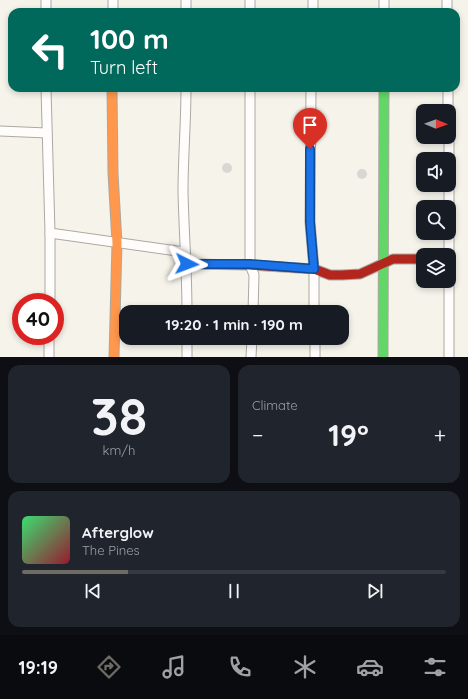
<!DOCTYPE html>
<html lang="en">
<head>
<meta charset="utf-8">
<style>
	:root { --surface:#171b24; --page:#20242c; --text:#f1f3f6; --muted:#9ea1a6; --line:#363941; --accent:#6e6b64 }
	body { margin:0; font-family:Quicksand,sans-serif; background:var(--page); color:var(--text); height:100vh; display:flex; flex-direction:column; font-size:15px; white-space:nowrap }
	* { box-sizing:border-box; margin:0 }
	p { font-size:13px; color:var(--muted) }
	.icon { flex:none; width:22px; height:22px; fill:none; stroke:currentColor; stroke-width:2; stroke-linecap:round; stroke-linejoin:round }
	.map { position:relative; height:357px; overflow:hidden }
	.panel { display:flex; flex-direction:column; gap:8px; padding:8px; background:#0d0f14; flex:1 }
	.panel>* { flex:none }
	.hud { position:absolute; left:8px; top:8px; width:452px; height:84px; border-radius:12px; box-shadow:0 2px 6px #0003; background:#00695c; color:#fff; overflow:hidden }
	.needle { width:26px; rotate:91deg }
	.buttons { position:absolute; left:416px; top:104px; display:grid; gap:8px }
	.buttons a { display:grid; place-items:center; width:40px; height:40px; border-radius:8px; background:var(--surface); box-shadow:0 2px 6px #0003; font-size:20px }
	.speed { position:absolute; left:12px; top:293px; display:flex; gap:8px; font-size:20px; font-weight:700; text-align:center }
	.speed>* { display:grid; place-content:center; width:52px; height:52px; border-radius:50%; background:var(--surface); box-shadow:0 2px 6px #0003; line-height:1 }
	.speed .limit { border:6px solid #d22; background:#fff; color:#111 }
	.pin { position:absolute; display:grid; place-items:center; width:34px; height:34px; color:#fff; margin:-41px -17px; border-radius:50% 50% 50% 0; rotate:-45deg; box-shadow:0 0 4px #0007 }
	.pin .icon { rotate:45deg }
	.me { position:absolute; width:44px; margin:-22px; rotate:93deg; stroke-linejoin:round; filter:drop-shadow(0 0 3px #0008) }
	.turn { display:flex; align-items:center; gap:14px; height:84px; padding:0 16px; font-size:18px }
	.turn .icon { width:52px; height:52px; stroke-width:2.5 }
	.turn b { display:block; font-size:28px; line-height:34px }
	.big { font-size:30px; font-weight:700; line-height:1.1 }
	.panel .tile { flex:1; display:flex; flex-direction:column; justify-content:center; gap:6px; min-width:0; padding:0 14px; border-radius:12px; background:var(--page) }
	.panel .dial { align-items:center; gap:0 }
	.dial b { font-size:52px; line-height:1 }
	.song { display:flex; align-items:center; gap:12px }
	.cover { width:48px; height:48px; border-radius:6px; background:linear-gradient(135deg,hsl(140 70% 55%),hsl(350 70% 35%)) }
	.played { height:4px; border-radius:2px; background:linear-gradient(90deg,var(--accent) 25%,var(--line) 25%) }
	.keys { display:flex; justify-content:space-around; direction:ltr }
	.heat { display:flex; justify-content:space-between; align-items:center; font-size:22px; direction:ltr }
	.panel .tiles { flex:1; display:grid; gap:8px; grid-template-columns:1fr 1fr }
	.tile:last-child { grid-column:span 2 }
	.trip { position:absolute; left:119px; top:305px; width:230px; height:40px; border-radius:12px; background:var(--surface); box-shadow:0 2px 6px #0003; font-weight:700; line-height:40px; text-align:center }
	.tabs { display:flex; height:64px; justify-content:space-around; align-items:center; background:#090b0e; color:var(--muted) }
	.tabs .icon { width:28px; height:28px }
	.tabs .current { color:var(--accent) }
	.tabs b { font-size:18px; color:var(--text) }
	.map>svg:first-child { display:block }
	.building { fill:#dad6d1 }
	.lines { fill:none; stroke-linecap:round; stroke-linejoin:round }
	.street-casing { stroke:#aba9a2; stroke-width:11 }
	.fast-casing { stroke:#aba9a2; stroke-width:11 }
	.slow-casing { stroke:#aba9a2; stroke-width:11 }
	.jam-casing { stroke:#aba9a2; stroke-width:11 }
	.street { stroke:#fefdfc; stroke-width:9 }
	.fast { stroke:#63d668; stroke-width:9 }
	.slow { stroke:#ff974d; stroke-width:9 }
	.jam { stroke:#b3261e; stroke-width:9 }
	.route-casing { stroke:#114b97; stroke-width:10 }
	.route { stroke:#1a73e8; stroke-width:7 }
</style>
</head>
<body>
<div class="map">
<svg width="468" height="357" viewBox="0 0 468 357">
	<rect width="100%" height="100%" fill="#f6f3eb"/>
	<g class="building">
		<circle cx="227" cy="168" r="5"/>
		<circle cx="362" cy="174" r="5"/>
	</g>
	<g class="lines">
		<defs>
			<g id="street">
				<path d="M46 0V12"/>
				<path d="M250 0V12"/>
				<path d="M113 12V0"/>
				<path d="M186 12V0"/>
				<path d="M313 12V0"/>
				<path d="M384 12V0"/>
				<path d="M447 12V0"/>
				<path d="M46 88 50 233V302"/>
				<path d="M186 88C186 123 183 158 183 192 184 233 187 272 187 312"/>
				<path d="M250 88V265L254 275 253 312"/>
				<path d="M311 88 310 222 314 269V312"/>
				<path d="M448 88V111"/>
				<path d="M0 131 47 133"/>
				<path d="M449 137V159"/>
				<path d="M449 170V357"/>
				<path d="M50 233 184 252"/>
				<path d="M315 338V357"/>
				<path d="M49 357V336"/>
				<path d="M187 357V338"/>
				<path d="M251 357 252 338"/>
			</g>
			<path id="fast" d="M383 357 384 88"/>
			<path id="slow" d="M112 88 113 173 117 243 114 357"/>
			<path id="jam" d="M187 264 250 265 314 269 330 275H342L360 274 393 259H423"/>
		</defs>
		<use href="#street" class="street-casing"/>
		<use href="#fast" class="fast-casing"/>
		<use href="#slow" class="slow-casing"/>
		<use href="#jam" class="jam-casing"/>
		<use href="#street" class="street"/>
		<use href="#fast" class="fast"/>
		<use href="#slow" class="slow"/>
		<use href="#jam" class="jam"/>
	</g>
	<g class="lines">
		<defs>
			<path id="route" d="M187 264H250L314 269 310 222V149"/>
		</defs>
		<use href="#route" class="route-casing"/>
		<use href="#route" class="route"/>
	</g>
</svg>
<div class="buttons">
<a><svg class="needle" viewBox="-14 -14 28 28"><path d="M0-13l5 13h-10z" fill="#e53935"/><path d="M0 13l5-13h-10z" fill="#9ea1a6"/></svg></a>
<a><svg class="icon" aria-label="sound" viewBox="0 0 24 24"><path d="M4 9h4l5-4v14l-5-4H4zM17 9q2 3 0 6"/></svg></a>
<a><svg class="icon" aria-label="search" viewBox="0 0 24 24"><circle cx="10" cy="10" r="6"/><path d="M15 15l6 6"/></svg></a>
<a><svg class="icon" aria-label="layers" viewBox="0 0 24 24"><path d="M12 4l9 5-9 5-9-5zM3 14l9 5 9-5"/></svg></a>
</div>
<div class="speed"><div class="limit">40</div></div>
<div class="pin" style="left:310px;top:149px;background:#d93025"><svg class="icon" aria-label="arrive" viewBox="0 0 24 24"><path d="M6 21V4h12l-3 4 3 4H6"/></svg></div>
<svg class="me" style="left:187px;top:264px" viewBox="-20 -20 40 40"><path d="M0-17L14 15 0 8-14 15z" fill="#1a73e8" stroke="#fff" stroke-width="4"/></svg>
<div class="trip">19:20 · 1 min · 190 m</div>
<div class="hud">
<div class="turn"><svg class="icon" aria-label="left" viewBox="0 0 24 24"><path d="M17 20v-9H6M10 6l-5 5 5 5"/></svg><div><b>100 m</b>Turn left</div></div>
</div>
</div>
<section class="panel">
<div class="tiles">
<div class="tile dial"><b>38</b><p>km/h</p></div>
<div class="tile"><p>Climate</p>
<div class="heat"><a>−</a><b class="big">19°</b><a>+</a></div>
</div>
<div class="tile">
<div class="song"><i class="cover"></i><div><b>Afterglow</b><p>The Pines</p></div></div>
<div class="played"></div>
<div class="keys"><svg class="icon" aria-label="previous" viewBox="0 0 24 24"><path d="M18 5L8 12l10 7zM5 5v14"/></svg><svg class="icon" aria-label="pause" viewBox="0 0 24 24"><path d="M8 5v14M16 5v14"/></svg><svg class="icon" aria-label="next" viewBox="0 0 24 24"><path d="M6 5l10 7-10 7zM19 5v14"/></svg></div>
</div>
</div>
</section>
<nav class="tabs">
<b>19:19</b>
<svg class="icon current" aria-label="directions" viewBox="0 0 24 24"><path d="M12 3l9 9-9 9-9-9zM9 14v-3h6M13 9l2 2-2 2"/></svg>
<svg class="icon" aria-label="music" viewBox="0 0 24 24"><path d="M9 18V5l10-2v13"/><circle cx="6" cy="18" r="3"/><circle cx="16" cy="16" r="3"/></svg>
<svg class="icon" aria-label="phone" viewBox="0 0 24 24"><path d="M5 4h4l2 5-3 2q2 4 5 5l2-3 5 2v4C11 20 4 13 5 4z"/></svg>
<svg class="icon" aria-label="climate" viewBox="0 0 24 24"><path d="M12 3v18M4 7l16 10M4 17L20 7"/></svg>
<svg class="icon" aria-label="car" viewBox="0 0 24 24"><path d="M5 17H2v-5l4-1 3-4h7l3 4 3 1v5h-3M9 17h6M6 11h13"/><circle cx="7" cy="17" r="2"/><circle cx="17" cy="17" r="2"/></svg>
<svg class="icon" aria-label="filters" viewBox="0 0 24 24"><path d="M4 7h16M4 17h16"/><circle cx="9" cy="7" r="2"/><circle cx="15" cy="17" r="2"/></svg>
</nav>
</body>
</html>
